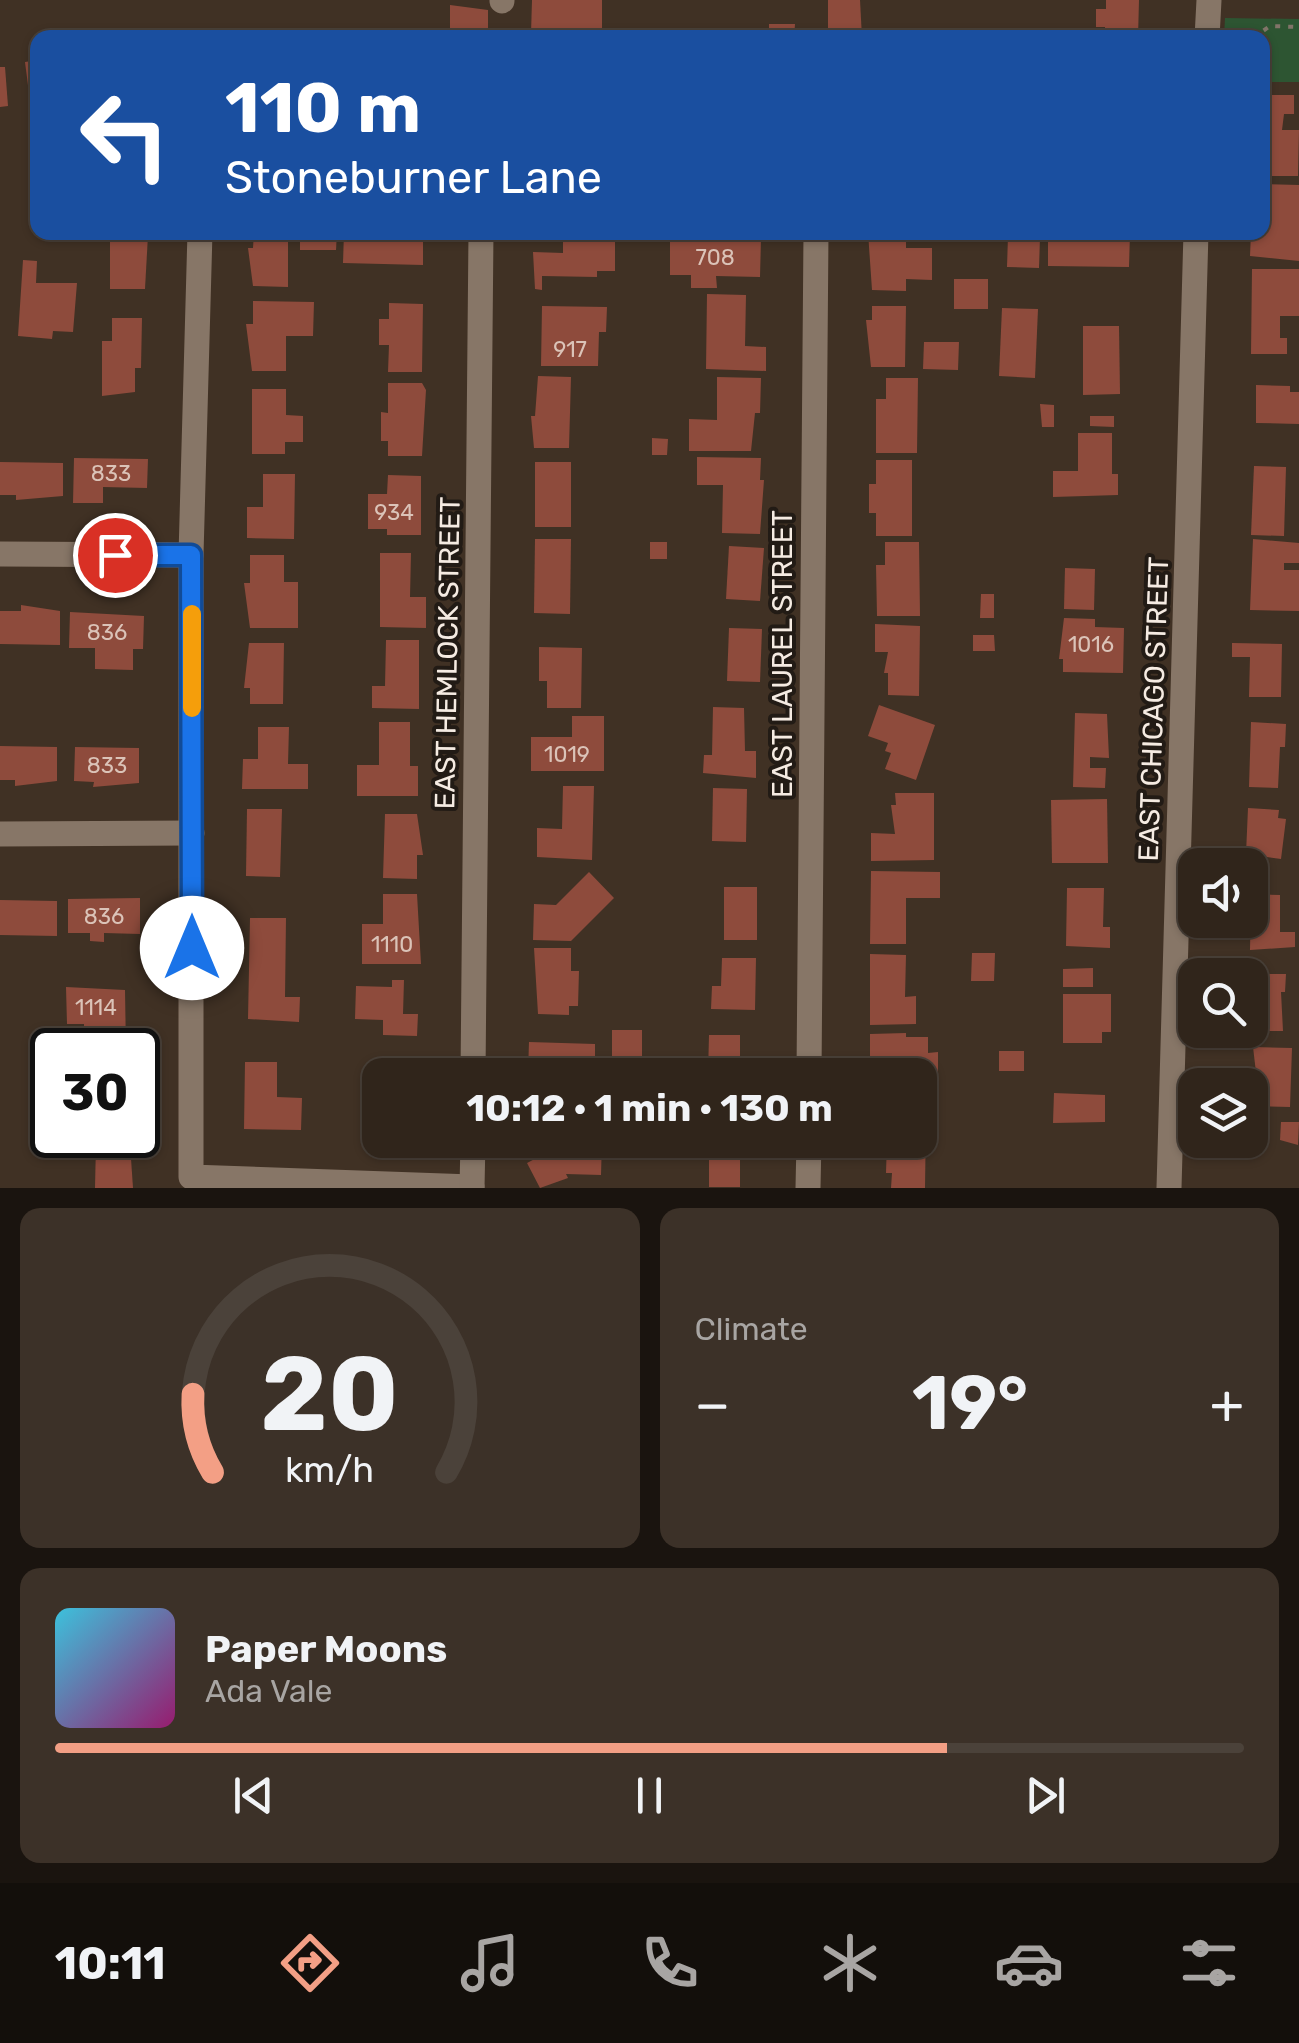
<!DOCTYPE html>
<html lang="en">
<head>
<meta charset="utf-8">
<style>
	:root { --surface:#30251b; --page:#3c3128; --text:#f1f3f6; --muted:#a8a5a3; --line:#4b423a; --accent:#f39f85 }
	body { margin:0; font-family:Rubik,sans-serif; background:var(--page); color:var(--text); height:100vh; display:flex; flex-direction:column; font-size:38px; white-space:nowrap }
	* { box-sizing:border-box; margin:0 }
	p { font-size:32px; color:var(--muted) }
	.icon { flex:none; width:55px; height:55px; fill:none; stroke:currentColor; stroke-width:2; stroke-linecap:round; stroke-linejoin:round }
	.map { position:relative; height:1188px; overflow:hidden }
	.details { display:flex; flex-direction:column; gap:20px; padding:20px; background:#1a140f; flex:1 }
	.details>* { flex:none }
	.banner { position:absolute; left:30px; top:30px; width:1240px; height:210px; border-radius:20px; box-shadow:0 2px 8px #0004,0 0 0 2px var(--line); background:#1a4fa0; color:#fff; overflow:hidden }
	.tools { position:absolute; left:1178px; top:848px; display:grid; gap:20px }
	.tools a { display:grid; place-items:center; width:90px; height:90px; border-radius:20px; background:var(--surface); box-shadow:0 2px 8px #0004,0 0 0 2px var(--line); font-size:50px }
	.speed { position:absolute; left:30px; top:1028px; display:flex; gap:20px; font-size:50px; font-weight:700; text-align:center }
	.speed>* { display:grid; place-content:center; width:130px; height:130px; border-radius:50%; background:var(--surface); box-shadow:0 2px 8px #0004,0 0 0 2px var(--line); line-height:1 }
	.speed .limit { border:5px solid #111; border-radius:15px; background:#fff; color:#111 }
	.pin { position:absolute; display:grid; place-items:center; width:85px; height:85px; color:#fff; margin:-42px; border:5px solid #fff; border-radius:50%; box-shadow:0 2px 10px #0007 }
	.me { position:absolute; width:110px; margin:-55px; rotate:0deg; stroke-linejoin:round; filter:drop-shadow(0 0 8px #0008) }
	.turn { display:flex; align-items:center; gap:35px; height:210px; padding:0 30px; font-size:45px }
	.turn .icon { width:130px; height:130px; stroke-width:2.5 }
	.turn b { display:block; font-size:70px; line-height:85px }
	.big { font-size:75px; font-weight:700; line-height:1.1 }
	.details .card { flex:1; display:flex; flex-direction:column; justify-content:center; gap:15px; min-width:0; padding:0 35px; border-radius:20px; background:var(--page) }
	.details .dial { align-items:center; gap:0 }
	.dial svg { height:260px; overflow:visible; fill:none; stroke:var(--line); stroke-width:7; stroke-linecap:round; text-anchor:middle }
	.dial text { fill:var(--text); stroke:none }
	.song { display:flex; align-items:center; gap:30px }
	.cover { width:120px; height:120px; border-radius:15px; background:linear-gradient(135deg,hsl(190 70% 55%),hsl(320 70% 35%)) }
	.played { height:10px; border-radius:5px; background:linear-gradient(90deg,var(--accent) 75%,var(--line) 75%) }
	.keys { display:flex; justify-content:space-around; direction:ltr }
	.heat { display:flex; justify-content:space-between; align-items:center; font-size:55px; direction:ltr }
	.details .tiles { flex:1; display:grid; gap:20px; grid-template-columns:1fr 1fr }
	.card:last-child { grid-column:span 2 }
	.trip { position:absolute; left:362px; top:1058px; width:575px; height:100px; border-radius:20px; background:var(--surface); box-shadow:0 2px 8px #0004,0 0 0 2px var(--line); font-weight:700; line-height:100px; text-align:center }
	.tabs { display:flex; height:160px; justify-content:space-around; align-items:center; background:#130f0b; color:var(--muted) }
	.tabs .icon { width:70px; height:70px }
	.tabs .on { color:var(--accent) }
	.tabs b { font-size:45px; color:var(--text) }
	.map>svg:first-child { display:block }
	.green { fill:#2d5532 }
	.building { fill:#8e4b3c }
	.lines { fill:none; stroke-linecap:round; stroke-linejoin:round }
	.path { stroke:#817469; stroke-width:4; stroke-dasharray:5 8; stroke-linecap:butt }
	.minor { stroke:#877667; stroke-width:25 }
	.route-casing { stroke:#114b97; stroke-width:25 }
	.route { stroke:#1a73e8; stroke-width:18 }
	.slow { stroke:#f59e0b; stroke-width:18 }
	.labels { text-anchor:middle; stroke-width:8; stroke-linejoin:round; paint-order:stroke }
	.number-label { font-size:22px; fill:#dbc3b8 }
	.street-label { font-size:28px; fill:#f5ebe2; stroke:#221b15 }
</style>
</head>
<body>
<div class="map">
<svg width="1299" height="1188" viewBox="0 0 1299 1188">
	<rect width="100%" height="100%" fill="#403124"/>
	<path class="green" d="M1225 18 1299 19V82H1263L1262 38 1224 37Z"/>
	<g class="building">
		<path d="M532 0H602V35L531 34Z"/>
		<path d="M828 0H860L862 38 828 32Z"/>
		<path d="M1106 0H1139L1138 38H1105V27H1096V9H1106Z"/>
		<path d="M450 5 488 10V32L469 38V32H450Z"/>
		<path d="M769 24H795L794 38H769Z"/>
		<path d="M38 60V124H33L25 62Z"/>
		<path d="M0 67H5L8 106 0 107Z"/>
		<path d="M1267 95H1294V114H1284L1282 130H1299L1298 176H1262Z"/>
		<path d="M1262 184 1299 185V261L1250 256 1251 232H1262Z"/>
		<path d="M110 232 148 235 145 289H110Z"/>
		<path d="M254 232H288V287L253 286 248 248H253Z"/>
		<path d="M300 232H337L336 250H300Z"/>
		<path d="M344 232H423V265L343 263Z"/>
		<path d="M563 232H615V271H597V277L542 276V290L535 289 533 252 563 253Z"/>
		<path d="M868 232H906V248H932V280L906 279V291L872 290Z"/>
		<path d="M1048 232 1130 233 1129 267 1048 266Z"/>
		<path d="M1008 236 1040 237 1039 268 1007 267Z"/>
		<path d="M670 237 761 238 760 277 716 276 717 288H691V275H670Z"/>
		<path d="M23 260 37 261 36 283H77L73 332 53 331 52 339 18 336Z"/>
		<path d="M1252 269H1299V316H1280V338H1287V354H1251Z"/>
		<rect x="954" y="279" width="34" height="30"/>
		<path d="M707 294 746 295 745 346 766 347V371L706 369Z"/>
		<path d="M253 301 314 302 313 336H286V371H252L246 324H253Z"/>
		<path d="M389 303 423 304 422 372H388L389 345H379V319H389Z"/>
		<path d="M542 306 607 307 606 332H599L598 366H541Z"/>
		<path d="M872 306H906L905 367H871L866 320H872Z"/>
		<path d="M1002 308 1038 309 1035 378 999 376Z"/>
		<path d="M112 318H142L141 368H135V392L102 396V341H112Z"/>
		<path d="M1083 326H1119L1120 394 1083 395Z"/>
		<path d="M924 342H959L958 370 923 369Z"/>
		<path d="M538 376 571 377 569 448H534L531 416H535Z"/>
		<path d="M717 377 761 378 760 413H755L751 451H689V419L717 420Z"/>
		<path d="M886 378H918L917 453H876V399H886Z"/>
		<path d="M388 383H422L426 390 422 456H388V441H381V412L388 413Z"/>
		<path d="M1256 385 1290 386V392H1299V424L1256 423Z"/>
		<path d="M252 389H286V415L303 416V442H285V454H252Z"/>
		<path d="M1040 404 1054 405V427H1042Z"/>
		<path d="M1090 416H1114V427L1090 426Z"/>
		<path d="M1078 433H1112V474H1118V495L1053 497V471H1078Z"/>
		<path d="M652 438 668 439 667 455H652Z"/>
		<path d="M697 457 761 458 760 480H764L760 534 722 533 723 485H697Z"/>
		<path d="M74 458 148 459 147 488 103 487V503H73Z"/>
		<path d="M876 460H912V536H876V513H869V484H876Z"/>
		<path d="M0 462 63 463V496L16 500V495H0Z"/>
		<rect x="535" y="462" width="36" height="65"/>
		<path d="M1254 466 1286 467 1284 536 1251 535Z"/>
		<path d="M263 474H295L294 539 247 538V507H263Z"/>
		<path d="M388 475 421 476V535H387V529H368V494H387Z"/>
		<path d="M535 539H571L570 614 534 613Z"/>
		<path d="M1253 539 1299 543V563H1284V570H1299V611L1250 610Z"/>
		<rect x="650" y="542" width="17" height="17"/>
		<path d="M885 542H919L920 616H877L876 565H885Z"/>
		<path d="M729 546 764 548 760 601 726 599Z"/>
		<path d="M380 553H411L410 597H426V628L380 627Z"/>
		<path d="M250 555H284V582H298V628H250L244 583H250Z"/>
		<path d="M1065 568 1095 569 1094 610 1064 609Z"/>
		<path d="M981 594H994V618H980Z"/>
		<path d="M21 605 60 611V645L0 644V611H21Z"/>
		<path d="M70 612 144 616 143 649H133V670L95 669V648H69Z"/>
		<path d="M1064 618 1095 619V627L1124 628 1123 673 1063 672V659H1059Z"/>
		<path d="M875 624 920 626 919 696 888 695V673H884L888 652H875Z"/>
		<path d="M729 628 762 629 760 682 727 681Z"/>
		<path d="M973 635H994L995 651H973Z"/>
		<path d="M386 640H419V709L372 708V686H385Z"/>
		<path d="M249 643H284L283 704H250V688H244Z"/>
		<path d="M1232 643 1282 644 1281 697H1249L1250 657H1232Z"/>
		<path d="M539 647 582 648 581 708H547V681H539Z"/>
		<path d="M879 705 935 725 916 780 885 769 891 753 885 751 888 743 868 736Z"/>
		<path d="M713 707 744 708 745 751H756V778L703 773 704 755H712Z"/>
		<path d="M1075 713 1107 714 1109 758 1090 757V768H1106L1105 788 1073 787Z"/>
		<path d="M572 716H604V771H531V737H572Z"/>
		<path d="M379 722H410V766H418V796H357V765H379Z"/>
		<path d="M1251 722 1286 724 1285 747H1280L1278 788 1249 787Z"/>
		<path d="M258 727H289L288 764H308V789H242L243 759H258Z"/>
		<path d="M0 746 57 747V781L15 786V780H0Z"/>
		<path d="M75 747 139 748V783L93 787 94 782 74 781Z"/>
		<path d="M563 786H594L592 860 537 857V828L562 829Z"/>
		<path d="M713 788 747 789 746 842 712 841Z"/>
		<path d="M895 793H934V860L871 861V833L895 834 891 805H896Z"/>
		<path d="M1107 799 1108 863H1052L1051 800Z"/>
		<path d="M1248 808 1279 810 1278 818 1286 819 1281 859 1246 854Z"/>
		<path d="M247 809H282L280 877 246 876Z"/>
		<path d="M385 814H417L423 855H417V879L383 878Z"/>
		<path d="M871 871 940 872V898H906V944H870Z"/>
		<path d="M589 872 614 898 571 941 533 940 534 904 556 905Z"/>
		<rect x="724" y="887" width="33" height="53"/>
		<path d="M1067 888H1104L1103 927H1110V948L1066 946Z"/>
		<path d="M383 894H417L421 964H362V924H383Z"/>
		<path d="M1251 894 1280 895V932H1295V947L1250 950Z"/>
		<path d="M140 898V934L104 933V942L90 941V933H68V899Z"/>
		<path d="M0 900 57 901V936L0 935Z"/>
		<path d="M250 918H286L285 997H300L299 1022 248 1019Z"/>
		<path d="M534 948H571V971H579L578 1006H569V1015L538 1014Z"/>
		<path d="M972 953H995L994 981H971Z"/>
		<path d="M870 954 906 955 905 997 916 996V1024L870 1025Z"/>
		<path d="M722 958H756L755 1010 711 1009 712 986H721Z"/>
		<path d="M1093 968V987H1063V969Z"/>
		<path d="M1250 974H1286L1285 992H1281L1283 1031H1250Z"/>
		<path d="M392 980H404L403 1014H418L417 1036 383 1035V1020L355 1019 356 986 392 987Z"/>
		<path d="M66 987 125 990 126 1050H84V1024H67Z"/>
		<path d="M1063 994H1111V1032H1102V1043H1063Z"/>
		<rect x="612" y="1030" width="30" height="27"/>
		<path d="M906 1033V1037H928V1053L938 1052V1077H927V1083H938V1106H920V1075H892V1064H870V1034Z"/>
		<path d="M709 1035H740V1075H708Z"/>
		<path d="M529 1042 595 1044V1075L528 1072Z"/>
		<path d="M1253 1047 1292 1048 1290 1107 1250 1106 1249 1081H1257Z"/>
		<rect x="999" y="1051" width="25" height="20"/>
		<path d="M245 1062H277V1097L302 1098 301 1130 244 1129Z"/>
		<path d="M381 1063H415L414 1075H381Z"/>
		<path d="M366 1074H380V1101H365Z"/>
		<path d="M1054 1093 1105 1095V1122L1053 1123Z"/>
		<path d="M920 1118H926L925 1188H891L892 1173H886L887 1140H920Z"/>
		<path d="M1281 1122H1299L1298 1145 1280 1140Z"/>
		<path d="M550 1140H602L601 1175 566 1174 568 1178 540 1188 527 1163 550 1151Z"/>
		<path d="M709 1140H753L754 1144H740V1187H709Z"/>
		<path d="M96 1143 130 1144 133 1188H95Z"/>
	</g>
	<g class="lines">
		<path class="path" d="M1253 38 1270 26 1299 27"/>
		<g class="minor">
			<path d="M502 1V0"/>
			<path d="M1207 38 1209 0"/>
			<path d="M200 232 191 555V1177L472 1187"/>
			<path d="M0 554 191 555"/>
			<path d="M0 834 192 833"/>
			<path d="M473 1075 481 232"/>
			<path d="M809 1075 816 232"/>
			<path d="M472 1188 473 1140"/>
			<path d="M808 1188 809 1140"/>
			<path d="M1169 1188 1196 232"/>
		</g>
	</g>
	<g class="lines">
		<defs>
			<path id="route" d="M115 555H191L192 948"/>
		</defs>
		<use href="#route" class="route-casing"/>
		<use href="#route" class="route"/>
		<path class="slow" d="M192 614V708"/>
	</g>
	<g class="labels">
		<g class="number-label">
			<text x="715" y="265">708</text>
			<text x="570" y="357">917</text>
			<text x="111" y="481">833</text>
			<text x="394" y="520">934</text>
			<text x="107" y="640">836</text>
			<text x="1091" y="652">1016</text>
			<text x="567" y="762">1019</text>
			<text x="107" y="773">833</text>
			<text x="104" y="924">836</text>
			<text x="392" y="952">1110</text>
			<text x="96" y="1015">1114</text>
		</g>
		<g class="street-label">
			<text transform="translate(447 653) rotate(-89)" y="10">EAST HEMLOCK STREET</text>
			<text transform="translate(782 654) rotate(-90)" y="10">EAST LAUREL STREET</text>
			<text transform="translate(1153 709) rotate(-88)" y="10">EAST CHICAGO STREET</text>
		</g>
	</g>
</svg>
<div class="tools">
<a><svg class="icon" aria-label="sound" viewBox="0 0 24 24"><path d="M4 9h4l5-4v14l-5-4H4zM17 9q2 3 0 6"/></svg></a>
<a><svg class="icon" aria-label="search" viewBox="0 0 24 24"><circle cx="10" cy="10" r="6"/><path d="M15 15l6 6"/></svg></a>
<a><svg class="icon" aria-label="layers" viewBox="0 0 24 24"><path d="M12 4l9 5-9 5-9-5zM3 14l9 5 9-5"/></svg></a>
</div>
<div class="speed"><div class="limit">30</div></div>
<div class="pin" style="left:115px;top:555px;background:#d93025"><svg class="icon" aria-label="arrive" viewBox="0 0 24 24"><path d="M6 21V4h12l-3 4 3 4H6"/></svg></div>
<svg class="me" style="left:192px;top:948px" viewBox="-20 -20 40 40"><circle r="19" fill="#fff"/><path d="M0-13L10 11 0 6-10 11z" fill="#1a73e8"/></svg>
<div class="trip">10:12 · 1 min · 130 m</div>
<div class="banner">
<div class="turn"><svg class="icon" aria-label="left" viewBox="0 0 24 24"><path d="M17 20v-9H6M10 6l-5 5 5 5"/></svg><div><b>110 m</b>Stoneburner Lane</div></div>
</div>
</div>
<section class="details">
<div class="tiles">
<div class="card dial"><svg viewBox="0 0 100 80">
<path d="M14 69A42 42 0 1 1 86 69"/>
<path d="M14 69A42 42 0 0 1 8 45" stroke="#f39f85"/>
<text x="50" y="56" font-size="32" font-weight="700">20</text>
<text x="50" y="72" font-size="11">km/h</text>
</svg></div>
<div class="card"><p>Climate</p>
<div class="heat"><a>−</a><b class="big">19°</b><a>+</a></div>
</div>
<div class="card">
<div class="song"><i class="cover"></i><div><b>Paper Moons</b><p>Ada Vale</p></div></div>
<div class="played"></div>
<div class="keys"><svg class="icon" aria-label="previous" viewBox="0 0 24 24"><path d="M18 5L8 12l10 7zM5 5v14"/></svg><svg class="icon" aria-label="pause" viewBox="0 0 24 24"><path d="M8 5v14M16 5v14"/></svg><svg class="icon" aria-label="next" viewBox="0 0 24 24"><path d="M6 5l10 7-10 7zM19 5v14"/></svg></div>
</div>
</div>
</section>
<nav class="tabs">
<b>10:11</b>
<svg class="icon on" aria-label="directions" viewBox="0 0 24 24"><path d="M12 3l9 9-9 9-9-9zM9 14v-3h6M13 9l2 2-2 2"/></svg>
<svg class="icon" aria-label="music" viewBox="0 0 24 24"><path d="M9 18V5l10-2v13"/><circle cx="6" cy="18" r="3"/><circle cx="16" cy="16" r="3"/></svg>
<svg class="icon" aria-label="phone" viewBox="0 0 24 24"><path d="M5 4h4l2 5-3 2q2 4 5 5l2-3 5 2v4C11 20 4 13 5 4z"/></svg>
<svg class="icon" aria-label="climate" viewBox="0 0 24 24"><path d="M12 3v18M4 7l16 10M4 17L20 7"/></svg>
<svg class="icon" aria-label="car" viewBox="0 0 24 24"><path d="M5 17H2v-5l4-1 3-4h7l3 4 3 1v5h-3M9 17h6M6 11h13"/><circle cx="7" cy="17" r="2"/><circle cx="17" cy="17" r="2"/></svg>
<svg class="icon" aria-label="filters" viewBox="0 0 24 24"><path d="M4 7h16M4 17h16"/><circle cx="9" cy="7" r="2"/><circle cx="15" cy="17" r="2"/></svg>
</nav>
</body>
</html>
